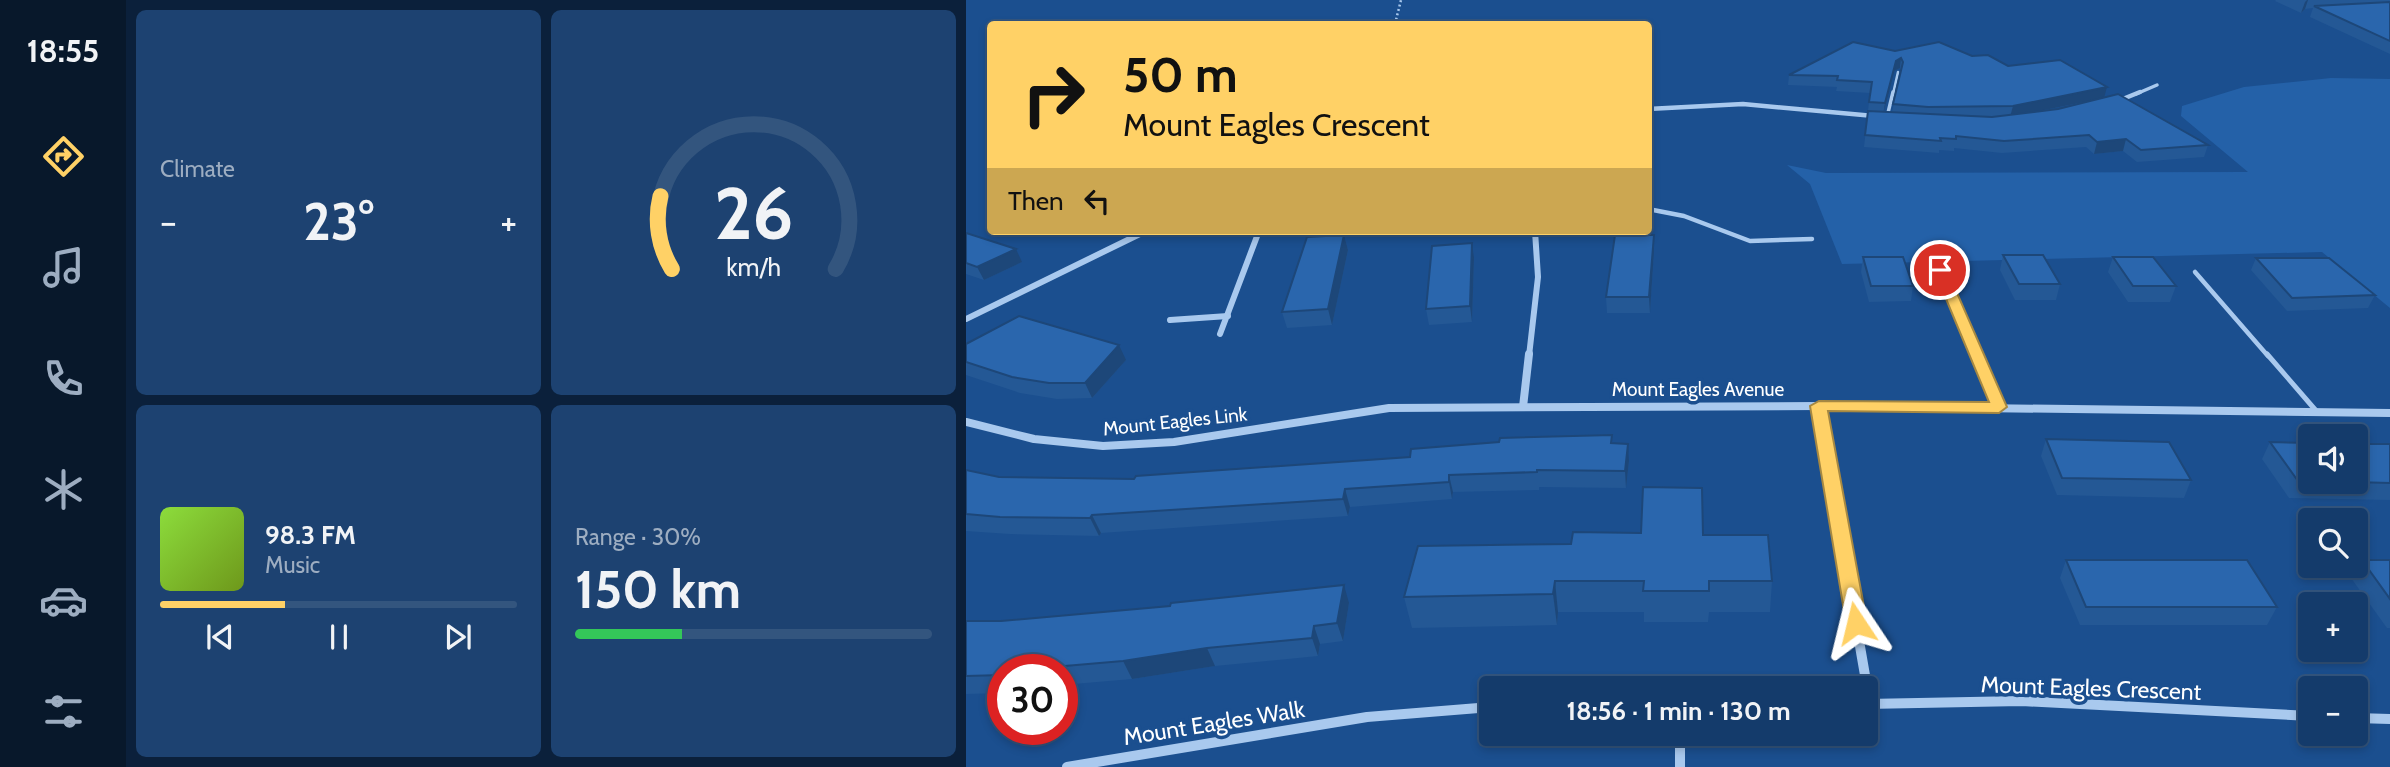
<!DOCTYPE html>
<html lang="en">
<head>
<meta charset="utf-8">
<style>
	:root { --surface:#143b6b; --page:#1d4271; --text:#f1f3f6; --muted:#9dadc1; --line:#33557e; --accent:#ffd166 }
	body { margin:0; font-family:Cabin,sans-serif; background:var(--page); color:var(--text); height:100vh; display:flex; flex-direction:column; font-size:26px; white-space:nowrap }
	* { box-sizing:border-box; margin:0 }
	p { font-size:23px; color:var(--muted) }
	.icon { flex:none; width:38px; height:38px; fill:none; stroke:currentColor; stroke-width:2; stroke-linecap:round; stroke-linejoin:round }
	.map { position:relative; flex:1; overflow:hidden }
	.drawer { display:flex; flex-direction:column; gap:10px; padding:10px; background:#0b203b; width:840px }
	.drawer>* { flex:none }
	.banner { position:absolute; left:21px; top:21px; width:665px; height:214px; border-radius:7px; box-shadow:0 4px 10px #0003,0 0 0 2px var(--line); background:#ffd166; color:#111; overflow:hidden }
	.buttons { position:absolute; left:1332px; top:424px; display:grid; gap:14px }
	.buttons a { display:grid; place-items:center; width:70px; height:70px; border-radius:7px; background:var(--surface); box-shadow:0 4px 10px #0003,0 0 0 2px var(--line); font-size:35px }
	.speed { position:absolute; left:21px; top:654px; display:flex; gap:14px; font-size:35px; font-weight:700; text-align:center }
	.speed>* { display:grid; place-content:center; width:91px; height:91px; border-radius:50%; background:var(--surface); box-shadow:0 4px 10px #0003,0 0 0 2px var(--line); line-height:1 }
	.speed .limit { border:10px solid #d22; background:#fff; color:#111 }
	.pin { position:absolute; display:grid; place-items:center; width:60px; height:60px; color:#fff; margin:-30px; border:4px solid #fff; border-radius:50%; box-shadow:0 2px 7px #0007 }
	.me { position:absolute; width:77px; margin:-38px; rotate:350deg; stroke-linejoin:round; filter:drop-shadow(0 0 5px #0008) }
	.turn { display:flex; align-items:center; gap:24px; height:147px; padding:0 21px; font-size:32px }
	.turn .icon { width:91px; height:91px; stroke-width:2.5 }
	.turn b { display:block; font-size:49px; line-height:60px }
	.then { display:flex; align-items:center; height:66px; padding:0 21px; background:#0003; gap:14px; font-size:26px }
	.big { font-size:52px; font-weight:700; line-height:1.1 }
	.drawer .card { flex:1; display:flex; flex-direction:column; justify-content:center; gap:10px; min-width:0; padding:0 24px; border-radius:10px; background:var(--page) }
	.drawer .dial { align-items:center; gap:0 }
	.dial svg { height:182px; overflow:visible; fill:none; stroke:var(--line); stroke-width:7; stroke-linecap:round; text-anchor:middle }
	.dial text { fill:var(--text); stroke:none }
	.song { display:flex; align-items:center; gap:21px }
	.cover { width:84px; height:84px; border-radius:10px; background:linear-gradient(135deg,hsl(90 70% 55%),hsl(80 70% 35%)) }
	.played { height:7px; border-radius:4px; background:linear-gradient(90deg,var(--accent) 35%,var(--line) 35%) }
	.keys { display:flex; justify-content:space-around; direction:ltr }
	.heat { display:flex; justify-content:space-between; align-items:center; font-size:38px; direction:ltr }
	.charge { height:10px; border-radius:5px; background:linear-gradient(90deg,#34c759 30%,var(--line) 0) }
	.drawer .tiles { flex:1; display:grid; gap:10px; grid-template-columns:repeat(2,1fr) }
	.trip { position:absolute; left:513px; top:676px; width:399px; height:70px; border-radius:7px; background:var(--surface); box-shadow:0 4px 10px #0003,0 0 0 2px var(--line); font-weight:700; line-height:70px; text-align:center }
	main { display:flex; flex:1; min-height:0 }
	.dock { display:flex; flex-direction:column; width:126px; justify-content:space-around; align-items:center; background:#08182b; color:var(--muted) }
	.dock .icon { width:49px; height:49px }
	.dock .on { color:var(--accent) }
	.dock b { font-size:32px; color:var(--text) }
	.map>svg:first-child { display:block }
	.green { fill:#2461a8 }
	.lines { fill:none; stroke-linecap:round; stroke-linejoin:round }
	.path { stroke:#a9c9ee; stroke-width:2.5; stroke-dasharray:2 2.5; stroke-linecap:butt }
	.lane-far3 { stroke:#a9c9ee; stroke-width:2.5 }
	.lane-far2 { stroke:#a9c9ee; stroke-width:3.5 }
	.lane-far1 { stroke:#a9c9ee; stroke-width:4.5 }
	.lane { stroke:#a9c9ee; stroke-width:5 }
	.street-far4 { stroke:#a9c9ee; stroke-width:3.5 }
	.street-far3 { stroke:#a9c9ee; stroke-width:4.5 }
	.street-far2 { stroke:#a9c9ee; stroke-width:6 }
	.street-far1 { stroke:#a9c9ee; stroke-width:8 }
	.street { stroke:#a9c9ee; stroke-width:10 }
	.wall { fill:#245895; fill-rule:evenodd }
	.shaded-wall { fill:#1d4779 }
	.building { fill:#2a66ad; stroke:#1d4779; stroke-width:2 }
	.route { fill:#ffd166; stroke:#a68842; stroke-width:2 }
	.labels { text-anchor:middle; stroke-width:7; stroke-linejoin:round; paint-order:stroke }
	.street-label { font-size:19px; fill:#fff; stroke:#1b4f8f }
	.near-street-label { font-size:23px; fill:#fff; stroke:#1b4f8f }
</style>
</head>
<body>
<main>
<nav class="dock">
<b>18:55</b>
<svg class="icon on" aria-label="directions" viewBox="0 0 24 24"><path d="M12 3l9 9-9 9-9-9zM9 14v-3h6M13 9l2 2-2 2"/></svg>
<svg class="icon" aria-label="music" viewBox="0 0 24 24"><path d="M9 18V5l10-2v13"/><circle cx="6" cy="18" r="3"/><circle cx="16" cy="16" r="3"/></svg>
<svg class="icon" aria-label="phone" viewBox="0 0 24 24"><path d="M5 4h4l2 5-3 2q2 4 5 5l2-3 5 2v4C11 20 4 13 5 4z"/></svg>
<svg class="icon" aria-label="climate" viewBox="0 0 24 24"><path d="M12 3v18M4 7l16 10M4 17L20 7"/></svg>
<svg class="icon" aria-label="car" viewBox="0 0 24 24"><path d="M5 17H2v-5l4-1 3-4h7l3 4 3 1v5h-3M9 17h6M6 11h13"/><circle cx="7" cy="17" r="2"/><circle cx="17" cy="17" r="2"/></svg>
<svg class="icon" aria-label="filters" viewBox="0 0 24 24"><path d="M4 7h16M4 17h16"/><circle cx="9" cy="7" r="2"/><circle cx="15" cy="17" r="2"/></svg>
</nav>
<section class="drawer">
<div class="tiles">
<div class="card"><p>Climate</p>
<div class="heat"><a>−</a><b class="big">23°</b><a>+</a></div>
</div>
<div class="card dial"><svg viewBox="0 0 100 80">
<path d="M14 69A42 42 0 1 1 86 69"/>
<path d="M14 69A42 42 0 0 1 9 37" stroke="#ffd166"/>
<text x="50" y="56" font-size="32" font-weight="700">26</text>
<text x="50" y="72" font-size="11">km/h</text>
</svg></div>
<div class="card">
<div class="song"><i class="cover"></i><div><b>98.3 FM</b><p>Music</p></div></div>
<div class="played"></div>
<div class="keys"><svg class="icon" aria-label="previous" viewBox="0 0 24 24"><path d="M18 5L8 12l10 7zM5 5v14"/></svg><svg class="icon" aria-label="pause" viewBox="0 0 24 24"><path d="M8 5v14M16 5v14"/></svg><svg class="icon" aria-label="next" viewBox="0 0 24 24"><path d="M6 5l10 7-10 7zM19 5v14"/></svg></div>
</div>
<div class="card"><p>Range · 30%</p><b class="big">150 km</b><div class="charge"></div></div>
</div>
</section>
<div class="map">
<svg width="1424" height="767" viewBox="0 0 1424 767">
	<rect width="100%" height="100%" fill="#1b4f8f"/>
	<path class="green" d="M1365 78 1424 79V308L1356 252 876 264 844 184 821 165 860 173 1282 172 1215 116 1216 106 1278 87Z"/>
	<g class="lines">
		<path class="path" d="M429 24 435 0"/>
		<path class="lane-far3" d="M927 94 932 72"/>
		<g class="lane-far2">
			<path d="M921 117 927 92"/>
			<path d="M682 209 688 210"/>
		</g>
		<g class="lane-far1">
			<path d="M682 209 718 216 784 241 846 239"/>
			<path d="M974 270 1011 356"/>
			<path d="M1229 272 1302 356"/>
		</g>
		<g class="lane">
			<path d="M1010 354 1033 407"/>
			<path d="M1301 354 1352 413"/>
		</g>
		<path class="street-far4" d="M1170 94 1191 85"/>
		<g class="street-far3">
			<path d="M1152 101 1174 92"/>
			<path d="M682 109 777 104 908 116"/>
		</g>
		<g class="street-far2">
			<path d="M0 319 180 231"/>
			<path d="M204 320 262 316"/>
			<path d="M254 334 293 231"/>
			<path d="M563 356 572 277 569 231"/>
		</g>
		<g class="street-far1">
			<path d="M853 406 876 539"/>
			<path d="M557 407 563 354"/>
			<path d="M0 422 68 439 137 446 208 442 423 408 853 406 1424 413"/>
		</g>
		<g class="street">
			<path d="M875 537 904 704"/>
			<path d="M900 704 1056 701 1344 716"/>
			<path d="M1390 718 1424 719"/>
			<path d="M714 733V767"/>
			<path d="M101 767 401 717 525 707"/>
		</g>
	</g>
	<g class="wall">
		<path d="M1310 0H1424V54L1344 17 1347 8 1339 9 1335 13 1309 1Z"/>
		<path d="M929 51 1006 56 1042 66 1138 97 1242 145 1238 157 1171 162 1157 151 1128 154 1120 147 1036 153 988 148V151L973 150V153L898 147 904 93 870 91 871 87 822 85 823 75ZM934 68 935 71 926 112H918L928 71ZM1117 103 1092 109 1077 110Z"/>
		<path d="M0 233 56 262 18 280 0 274Z"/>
		<path d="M378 235 382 250 366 325 321 328 316 312Z"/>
		<path d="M688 235V250L684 313H641L640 297Z"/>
		<path d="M1037 255 1094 284 1090 300H1049L1034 270Z"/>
		<path d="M897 257 947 286 945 301 903 302 895 272Z"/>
		<path d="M1147 257 1210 286 1204 302H1162L1142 272Z"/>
		<path d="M508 258 506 322 463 325 460 309Z"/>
		<path d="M1290 258 1409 295 1402 308 1321 311 1285 270Z"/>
		<path d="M0 344 160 360 126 398 91 399 54 393 0 375Z"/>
		<path d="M1080 439 1225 480 1218 498 1091 495 1075 456Z"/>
		<path d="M1304 442 1424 444V500L1323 498 1296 459Z"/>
		<path d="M646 443 663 461 660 488 573 487V490L487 492 486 499 384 507 382 516 135 533 133 536 44 534 0 531V470L33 477 168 479Z"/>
		<path d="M737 535 806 581 804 612H743L742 622H678V612H592L591 625 446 628 438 597 605 544Z"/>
		<path d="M1100 560 1311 607 1301 625H1114L1094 578Z"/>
		<path d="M1396 560H1424V628H1421L1385 578Z"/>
		<path d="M383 603 377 641 354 644 352 656 249 666 166 679 96 685V670H37V693L0 694V621H35Z"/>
	</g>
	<g class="shaded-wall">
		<path d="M1341 0H1342L1339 9 1335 13 1339 2Z"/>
		<path d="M935 58 934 68 928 71 917 115 919 103 930 61Z"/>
		<path d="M1141 87 1138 98 1044 117 1047 106Z"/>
		<path d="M1160 139 1157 151 1128 154 1131 142Z"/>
		<path d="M378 235 382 250 366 325 362 309Z"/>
		<path d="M688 235V250L684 313 683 297Z"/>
		<path d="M506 243 508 258 506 322 504 306Z"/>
		<path d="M50 249 56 262 18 280 11 267Z"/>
		<path d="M153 345 160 360 126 398 119 383Z"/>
		<path d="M662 444 663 461 660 488 659 471Z"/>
		<path d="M483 475 487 492 486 499 483 482Z"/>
		<path d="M379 489 384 507 382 516 377 499Z"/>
		<path d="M126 515 135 533 133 536 124 518Z"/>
		<path d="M589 581 592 612 591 625 587 594Z"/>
		<path d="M378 585 383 603 377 641 371 623Z"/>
		<path d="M348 626 354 644 352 656 346 638Z"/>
		<path d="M241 648 249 666 166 679 157 661Z"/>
	</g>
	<g class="building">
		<path d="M1424 2V41L1348 6Z"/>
		<path d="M887 42 929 51 973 42 1006 56 1022 55 1042 66 1094 60 1141 87 1047 106 962 107 927 104 937 62 935 58 930 61 919 103 903 102 906 82 871 80 872 76 823 75Z"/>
		<path d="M1152 94 1242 145 1175 150 1160 139 1131 142 1123 135 1038 141 990 136V139L974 138 975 141 899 135 902 111 1026 117 1092 109Z"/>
		<path d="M0 233 50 249 11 267 0 263Z"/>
		<path d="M378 235 362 309 316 312 341 237Z"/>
		<path d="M649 235H688L683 297H640Z"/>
		<path d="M506 243 504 306 460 309 466 246Z"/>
		<path d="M1037 255H1077L1094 284H1053Z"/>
		<path d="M897 257H937L947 286H905Z"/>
		<path d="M1147 257H1187L1210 286H1167Z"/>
		<path d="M1290 258H1363L1409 295 1326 298Z"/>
		<path d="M53 316 153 345 119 383H83L46 377 0 362V344Z"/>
		<path d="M646 435 645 443 662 444 659 471 571 470V472L483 475V482L379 489 377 499 126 515 124 518 34 517 0 514V470L33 477 168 479 170 476 444 457 445 449 533 442 534 438Z"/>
		<path d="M1080 439 1203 442 1225 480 1096 478Z"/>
		<path d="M1304 442 1344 443V481H1332Z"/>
		<path d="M1390 444H1424V483L1350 481H1390Z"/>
		<path d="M677 487 736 488 737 535H802L806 581H743V591H677L678 581H589L587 594 438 597 452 546 605 544 607 532 675 533Z"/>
		<path d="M1100 560H1281L1311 607H1120Z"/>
		<path d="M1396 560H1424V599Z"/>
		<path d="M378 585 371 623 348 626 346 638 241 648 157 661 52 670H37V675L0 676V621H35L204 606 205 603Z"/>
	</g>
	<path class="route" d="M970 267 981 270 1041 407 1033 413 862 411 901 623 898 629H883L880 623 844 406 853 401 1023 402 968 270Z"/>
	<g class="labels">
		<g class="street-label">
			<text x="732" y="396">Mount Eagles Avenue</text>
			<text transform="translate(209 421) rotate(-6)" y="7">Mount Eagles Link</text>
		</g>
		<g class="near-street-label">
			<text transform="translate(1125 688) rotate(2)" y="8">Mount Eagles Crescent</text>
			<text transform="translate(248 723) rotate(-9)" y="8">Mount Eagles Walk</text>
		</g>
	</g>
</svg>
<div class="buttons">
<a><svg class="icon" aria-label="sound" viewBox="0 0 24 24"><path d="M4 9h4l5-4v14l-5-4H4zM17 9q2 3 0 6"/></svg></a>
<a><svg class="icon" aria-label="search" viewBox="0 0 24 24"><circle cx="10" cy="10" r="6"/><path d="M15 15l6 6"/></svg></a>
<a>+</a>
<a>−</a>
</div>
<div class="speed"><div class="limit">30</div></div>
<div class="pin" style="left:974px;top:270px;background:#d93025"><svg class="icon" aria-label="arrive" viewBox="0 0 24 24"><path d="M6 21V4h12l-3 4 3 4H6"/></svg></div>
<svg class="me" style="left:890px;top:623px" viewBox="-20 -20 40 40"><path d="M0-17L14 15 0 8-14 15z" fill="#ffd166" stroke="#fff" stroke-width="4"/></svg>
<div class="trip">18:56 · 1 min · 130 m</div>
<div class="banner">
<div class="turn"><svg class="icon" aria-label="right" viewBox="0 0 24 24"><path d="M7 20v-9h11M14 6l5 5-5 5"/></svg><div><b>50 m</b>Mount Eagles Crescent</div></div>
<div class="then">Then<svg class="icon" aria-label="left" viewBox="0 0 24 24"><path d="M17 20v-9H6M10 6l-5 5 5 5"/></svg></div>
</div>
</div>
</main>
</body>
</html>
